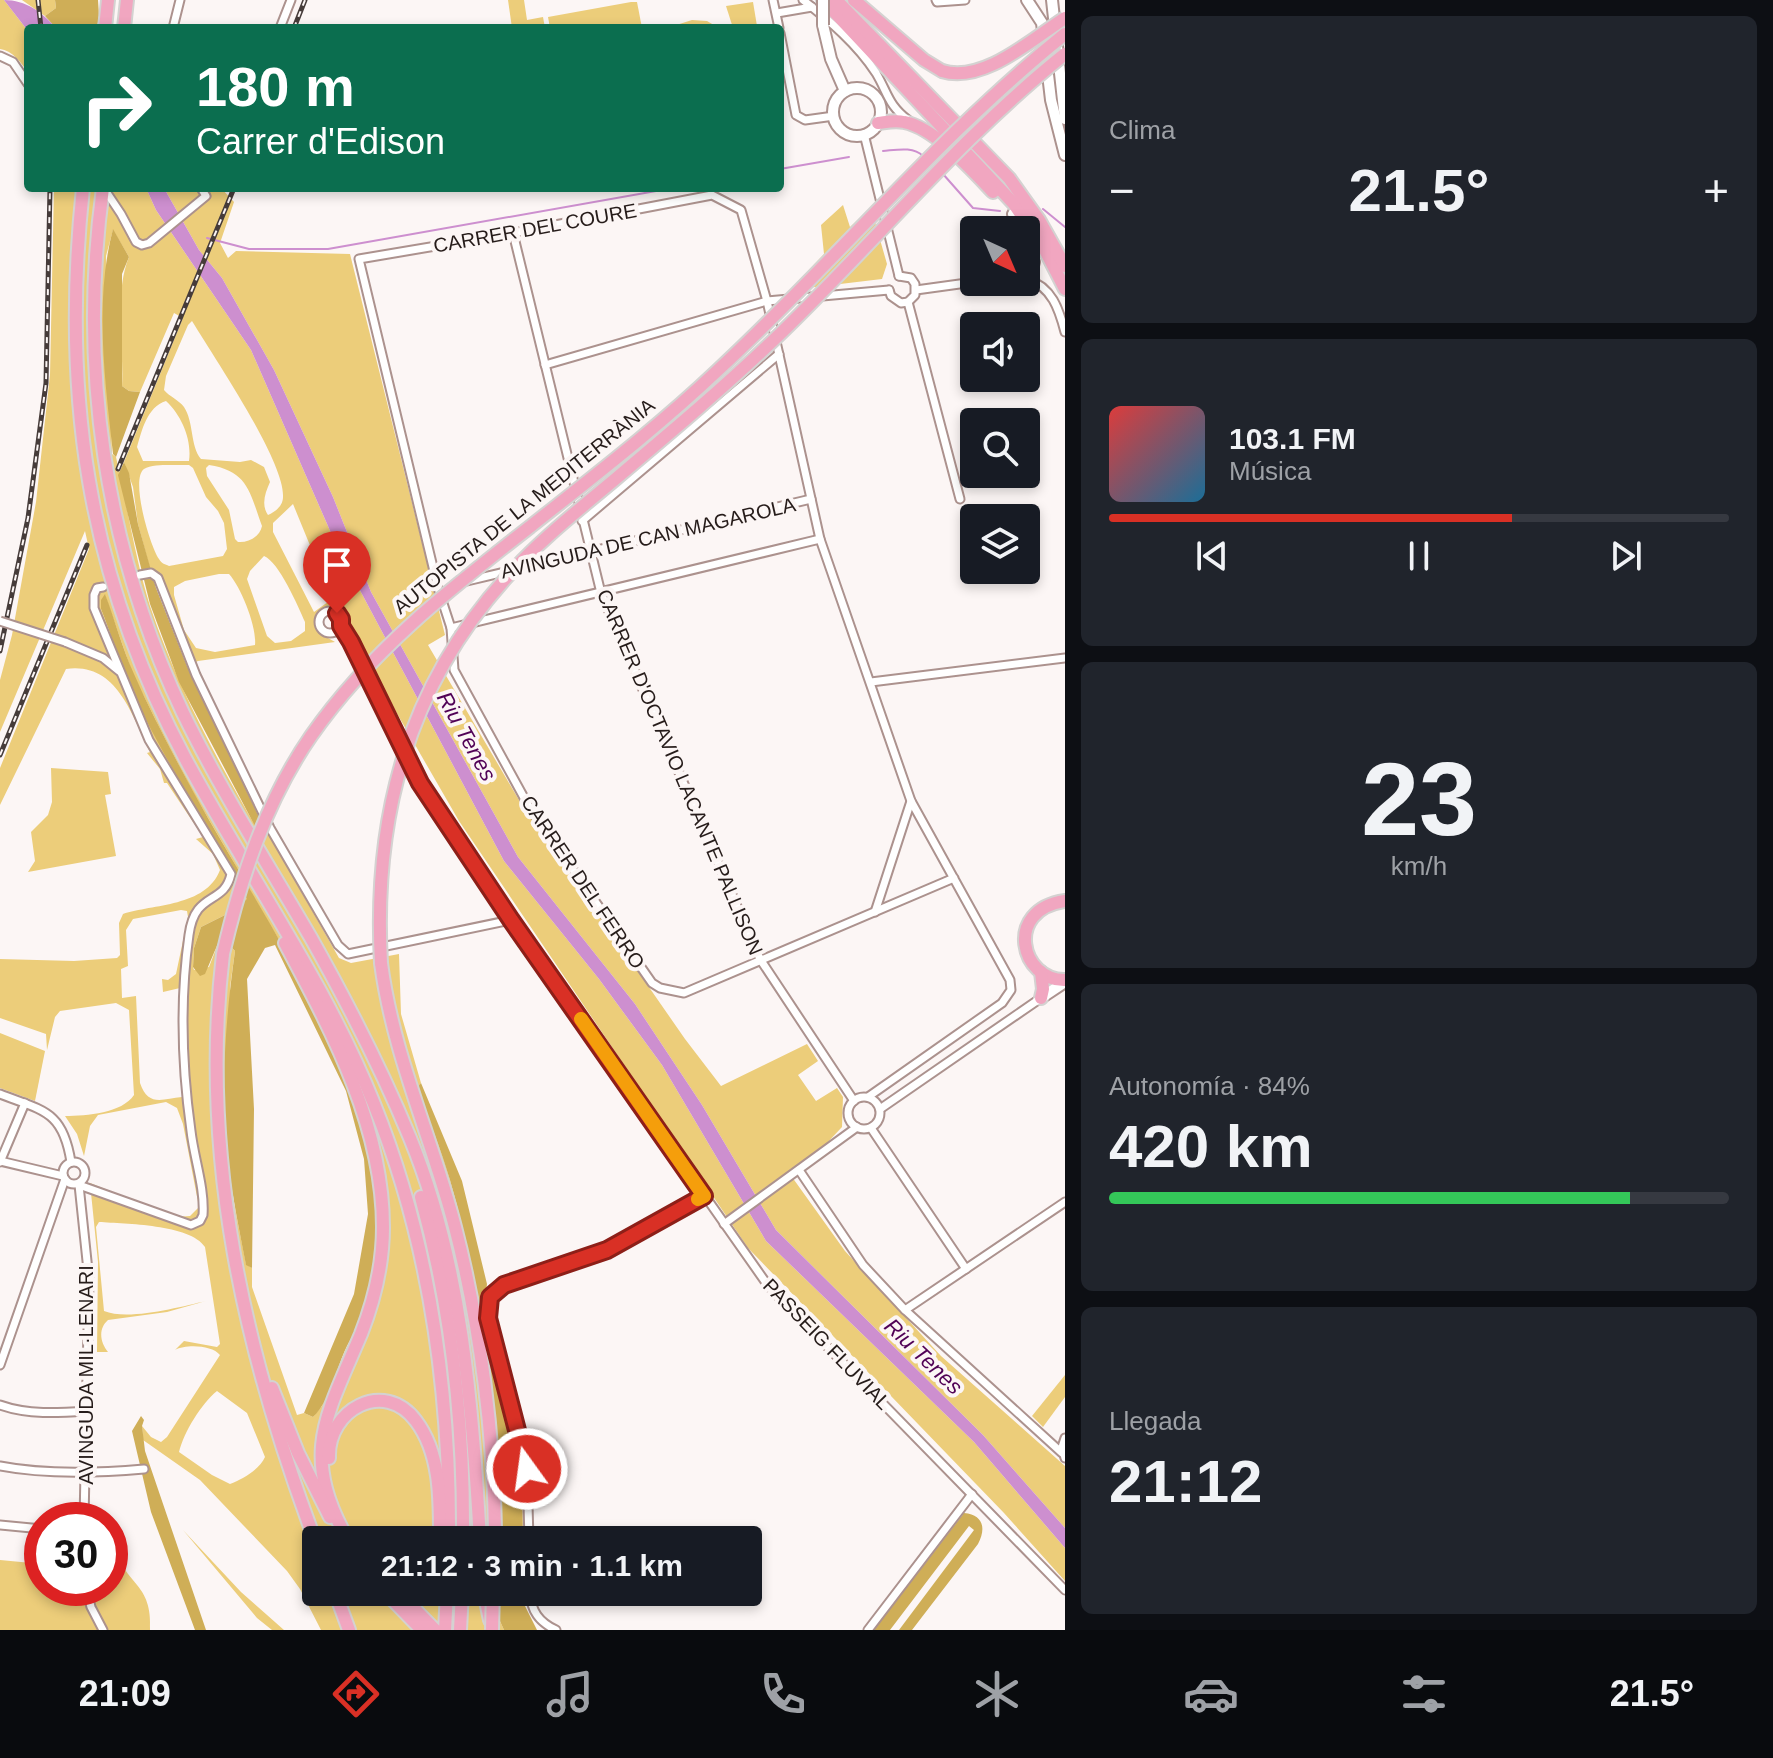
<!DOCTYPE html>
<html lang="es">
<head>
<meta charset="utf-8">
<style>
	:root { --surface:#171b24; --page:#20242c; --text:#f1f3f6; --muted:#9ea1a6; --line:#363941; --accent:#d93025 }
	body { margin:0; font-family:Helvetica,sans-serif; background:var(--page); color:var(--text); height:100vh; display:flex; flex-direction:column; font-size:30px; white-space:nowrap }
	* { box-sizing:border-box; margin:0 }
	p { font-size:26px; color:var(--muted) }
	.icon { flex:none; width:44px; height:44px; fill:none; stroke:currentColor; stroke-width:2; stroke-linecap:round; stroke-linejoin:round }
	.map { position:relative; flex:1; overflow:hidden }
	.side { display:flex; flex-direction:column; gap:16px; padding:16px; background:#0d0f14; width:708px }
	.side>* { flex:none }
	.banner { position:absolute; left:24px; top:24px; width:760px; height:168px; border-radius:8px; box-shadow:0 4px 12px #0003; background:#0b6e4f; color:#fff; overflow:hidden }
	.needle { width:52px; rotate:136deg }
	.tools { position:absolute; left:960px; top:216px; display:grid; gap:16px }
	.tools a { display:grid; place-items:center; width:80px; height:80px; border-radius:8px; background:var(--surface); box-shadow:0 4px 12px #0003; font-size:40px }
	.speed { position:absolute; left:24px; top:1502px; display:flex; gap:16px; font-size:40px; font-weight:700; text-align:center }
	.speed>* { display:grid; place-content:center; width:104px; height:104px; border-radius:50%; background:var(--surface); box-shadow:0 4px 12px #0003; line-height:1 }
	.speed .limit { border:12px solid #d22; background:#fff; color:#111 }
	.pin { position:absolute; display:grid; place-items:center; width:68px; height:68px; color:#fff; margin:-82px -34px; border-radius:50% 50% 50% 0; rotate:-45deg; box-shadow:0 0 8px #0007 }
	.pin .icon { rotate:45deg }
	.me { position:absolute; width:88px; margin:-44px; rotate:346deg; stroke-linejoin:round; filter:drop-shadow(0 0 6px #0008) }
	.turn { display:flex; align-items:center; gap:28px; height:168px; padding:0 40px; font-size:36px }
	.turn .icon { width:104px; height:104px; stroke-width:2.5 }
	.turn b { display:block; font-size:56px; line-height:68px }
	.big { font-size:60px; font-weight:700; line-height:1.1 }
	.side .card { flex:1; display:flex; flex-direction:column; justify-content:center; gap:12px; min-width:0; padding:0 28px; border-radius:12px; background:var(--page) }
	.side .dial { align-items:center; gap:0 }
	.dial b { font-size:104px; line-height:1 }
	.song { display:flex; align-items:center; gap:24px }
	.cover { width:96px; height:96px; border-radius:12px; background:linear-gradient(135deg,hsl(0 70% 55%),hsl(200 70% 35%)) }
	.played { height:8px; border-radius:4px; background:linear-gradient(90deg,var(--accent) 65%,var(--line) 65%) }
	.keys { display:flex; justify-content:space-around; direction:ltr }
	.heat { display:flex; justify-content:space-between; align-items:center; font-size:44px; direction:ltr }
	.charge { height:12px; border-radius:6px; background:linear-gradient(90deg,#34c759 84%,var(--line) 0) }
	.trip { position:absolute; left:302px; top:1526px; width:460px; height:80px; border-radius:8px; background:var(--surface); box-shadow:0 4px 12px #0003; font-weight:700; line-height:80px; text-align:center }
	.menu { display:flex; height:128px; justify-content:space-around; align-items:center; background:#090b0e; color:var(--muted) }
	.menu .icon { width:56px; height:56px }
	.menu .current { color:var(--accent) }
	.menu b { font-size:36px; color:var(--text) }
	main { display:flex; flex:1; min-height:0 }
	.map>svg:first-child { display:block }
	.green { fill:#eccd7a; fill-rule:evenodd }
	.forest { fill:#cfae57 }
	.water { fill:#cd8fcf }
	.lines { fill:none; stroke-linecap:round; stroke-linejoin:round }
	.stream { stroke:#cd8fcf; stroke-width:2 }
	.street-casing { stroke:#ac928e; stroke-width:11 }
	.secondary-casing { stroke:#ac928e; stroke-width:14 }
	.highway-casing { stroke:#d4d2d1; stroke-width:16 }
	.street { stroke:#fff; stroke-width:7 }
	.secondary { stroke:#fff; stroke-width:10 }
	.highway { stroke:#f1a6c0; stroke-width:12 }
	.rail-casing { stroke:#463c3a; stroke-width:5 }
	.rail { stroke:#fcf6f5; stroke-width:2; stroke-dasharray:6; stroke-linecap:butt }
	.street-bridge-casing { stroke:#ac928e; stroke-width:11; stroke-linecap:butt }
	.secondary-bridge-casing { stroke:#ac928e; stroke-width:14; stroke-linecap:butt }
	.highway-bridge-casing { stroke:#d4d2d1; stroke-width:16; stroke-linecap:butt }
	.street-bridge { stroke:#fff; stroke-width:7 }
	.secondary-bridge { stroke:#fff; stroke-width:10 }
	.highway-bridge { stroke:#f1a6c0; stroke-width:12 }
	.route-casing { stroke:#8d1f18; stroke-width:20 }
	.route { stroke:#d93025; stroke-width:14 }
	.slow { stroke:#f59e0b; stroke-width:14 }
	.labels { text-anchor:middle; stroke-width:8; stroke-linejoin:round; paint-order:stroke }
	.street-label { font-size:20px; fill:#261c1a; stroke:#fcf6f5 }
	.water-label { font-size:22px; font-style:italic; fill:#510256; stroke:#fcf6f5 }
</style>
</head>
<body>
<main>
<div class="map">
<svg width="1065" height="1630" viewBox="0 0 1065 1630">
	<rect width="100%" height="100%" fill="#fcf6f5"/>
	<g class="green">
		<path d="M0 0H4L28 31V72C21 63 12 50 0 49Z"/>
		<path d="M22 0H55L56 8 45 16Z"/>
		<path d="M508 0H524L527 20 543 17 545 28H512Z"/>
		<path d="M631 2H637L642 28H550L548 17Z"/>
		<path d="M753 2 757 26 733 28 726 6Z"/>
		<path d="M692 20 707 21 719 28H667Z"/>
		<path d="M54 188H146L156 210 251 350 338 549 504 861 599 979 662 1065 766 1241 974 1442 1065 1548V1581L1004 1513 748 1248 459 821 346 625 342 610 337 606 326 607 316 617 321 634 335 642 198 661 187 666 149 565 138 524 133 487 124 462 183 318 174 313 140 392 129 391 122 386C124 346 114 293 129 257L113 230 106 256 112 454 116 457C127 505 135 558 150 606 176 684 215 756 256 827L260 819 339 958 351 963 399 954 401 1014 421 1083 418 1088C428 1119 442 1149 450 1180 482 1297 501 1419 502 1540H316V1592H499L495 1610 504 1630H321L300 1589 287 1571 200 1480 143 1440 142 1426 151 1437 161 1442 167 1437 220 1355C212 1345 186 1344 175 1350L184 1341 217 1347 220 1344 205 1247C190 1224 125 1224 99 1222L96 1227 104 1311C128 1321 180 1307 206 1301L167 1312 108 1320C98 1329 100 1342 108 1352H97L98 1262 90 1183 176 1217 190 1216 199 1207 183 1124 177 1108 166 1102 98 1115 90 1126 84 1156 77 1134 65 1116C87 1116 122 1113 134 1095L129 1010 116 1003 60 1011 55 1017 47 1050 46 1034 0 1018V959L74 961 117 958 120 955 119 923 123 914C153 904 206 907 220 870L213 854 196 839 203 837 167 783H164L160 769 147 753 150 752C131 714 117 662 66 669L0 805V768L89 549 85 531 0 732V680L12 635 36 502 50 375ZM192 321C213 356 285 461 283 497 283 506 275 512 268 515 261 505 265 493 270 482L264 467 251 460 240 462 201 459C190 446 194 422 184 407 179 400 170 397 164 390L166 376 188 325ZM166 401C182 416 192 440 189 461H143L137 447C142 430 147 407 166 401ZM169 465H189L193 468 206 497 218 511 224 523 227 549 223 556 169 566C165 564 162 564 159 559 150 546 130 479 144 469 150 465 162 465 169 465ZM209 465C249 471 250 494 262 526 260 537 248 543 238 542L235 539 229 510 207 476 206 468ZM293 504 332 599 314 612 273 532V523ZM264 556C279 562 298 606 305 622V631L291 641 275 643 267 636 247 579 250 571ZM219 574H229C241 587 257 627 255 645L215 652 196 648 184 630 174 595V587L185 581ZM105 595 132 672 160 729 194 794 286 952 356 1102 379 1217 366 1310 346 1349 322 1406 313 1417 304 1413 297 1415 252 1287V1268L246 1264 233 1199 230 987 235 951 227 942 219 941 209 967 194 970 193 967 194 948 201 927 227 914 248 899 132 693 101 609ZM181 910 187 911 188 917 176 974 168 980 162 979 163 992 180 988 182 1097C162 1099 148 1107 140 1083L136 996 122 998 121 969 128 966 126 930 133 919ZM217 1391 247 1413 265 1457C260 1469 243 1479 230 1484L212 1475 179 1452C184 1432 201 1404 217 1391Z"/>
		<path d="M164 188H221L234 202 220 243 228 258 236 251 350 254 445 635 428 645 519 800 685 1039 721 1086 807 1044 818 1061 798 1075 816 1101 837 1088 843 1097 842 1127 827 1143 828 1145 790 1170 792 1177 845 1251 941 1356 1065 1466V1528L983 1435 776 1230 702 1105 635 1004 518 857 371 592 333 497 274 370 222 278 199 250Z"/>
		<path d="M843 205 850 227 871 208 887 264 882 279 790 290 824 254 821 225Z"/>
		<path d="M51 768 108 772 111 794 105 795 116 856 28 872 35 861 31 832 48 815 52 802Z"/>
		<path d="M0 1033 45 1051 35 1101 0 1088Z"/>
		<path d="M1065 1375V1397L1043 1427 1032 1416Z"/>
		<path d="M183 1530 241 1592 284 1630H272L257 1618Z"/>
		<path d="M110 1532H117C117 1538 116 1546 118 1552 125 1585 153 1583 150 1630H0V1560L42 1564V1588H110Z"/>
	</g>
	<g class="forest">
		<path d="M55 0H98L99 16 97 28H56L45 16 56 8Z"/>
		<path d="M113 229 129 257 122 274V386L129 391 140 392 116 457 113 454C105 380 94 301 113 229Z"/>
		<path d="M124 462 129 473 138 524 156 588 187 666 260 819 256 828 179 682 150 604 118 475Z"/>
		<path d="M105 594C115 620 122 648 134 674 152 715 173 754 194 793 274 939 421 1133 366 1308 362 1322 353 1334 347 1346 336 1368 331 1400 313 1417L304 1413 354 1294 368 1214 364 1159 346 1091 275 945 265 948 247 979 254 1109 252 1268 246 1265C237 1218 227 1171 225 1124 222 1066 227 1008 235 951L227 942 219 941 205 974 200 976 193 967 194 948 201 927 227 914 247 899C211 830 167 766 134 695 121 667 112 637 101 609V600Z"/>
		<path d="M421 1083 462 1181 487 1284 483 1313 522 1471 523 1540H502C501 1419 483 1297 450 1180 441 1149 428 1118 417 1088Z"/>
		<path d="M141 1416 144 1420 142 1426 145 1451 206 1630H195L151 1512 132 1431Z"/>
		<path d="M964 1513C984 1515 986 1529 978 1544L912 1630H899L974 1530 969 1526 890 1630H874Z"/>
		<path d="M499 1592H524V1604L537 1630H504L495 1610Z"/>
	</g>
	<g class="water">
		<path d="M4 0C26 0 42 12 56 28H28V31Z"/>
		<path d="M146 188H164L199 250 222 278 274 370 333 497 371 592 518 857 635 1004 702 1105 776 1230 983 1435 1065 1528V1548L974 1442 766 1241 662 1065 599 979 504 861 338 549 251 350 156 210Z"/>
	</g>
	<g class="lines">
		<g class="stream">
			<path d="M883 151C896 150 913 146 923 156"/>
			<path d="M780 169 849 157"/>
			<path d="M943 174 973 208 1000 211"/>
			<path d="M1043 209 1065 227"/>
			<path d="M207 238 249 249H328L673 188"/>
		</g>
		<defs>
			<g id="street">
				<path d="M773 0 779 28"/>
				<path d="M803 0C830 21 857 44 876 73 888 93 888 105 908 120"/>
				<path d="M936 0 937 2 965 0"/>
				<path d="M777 13 812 7"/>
				<path d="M173 28 180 0"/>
				<path d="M280 28 291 0"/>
				<path d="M780 33 796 115 805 120 834 116"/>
				<path d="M0 56 13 62 28 84"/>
				<path d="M864 134 899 276"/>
				<path d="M105 190 121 214 136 242 142 245 149 243 206 196 201 188"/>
				<path d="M513 233 601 593 760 959 854 1101"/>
				<path d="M1027 279C1052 287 1059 309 1065 332"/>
				<path d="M889 290 891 296 901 303 908 302 915 295V284L911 278 899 276"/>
				<path d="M916 290 974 282"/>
				<path d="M908 302 960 499"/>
				<path d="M545 365 767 301 889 290"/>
				<path d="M582 521 779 354"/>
				<path d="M140 575 151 573 158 578 196 675 270 828 338 945 348 954 511 920"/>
				<path d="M467 581 811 499"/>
				<circle cx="330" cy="622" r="11"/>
				<path d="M341 626 351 642 420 783 511 920 769 1287 1065 1590"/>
				<path d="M451 628 820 539"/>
				<path d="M65 642 103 658 119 671"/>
				<path d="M871 682 1065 658"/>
				<path d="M875 912 911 801"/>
				<path d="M0 1094C44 1111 63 1111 71 1162"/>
				<path d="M868 1097 1002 1003 1011 990 1010 980 911 801 820 539 767 301 741 210 712 195 513 233 359 259 438 588 451 628 454 670 528 805 652 983 660 988 684 993 954 878"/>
				<circle cx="864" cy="1113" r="16"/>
				<path d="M880 1109 1041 998"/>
				<path d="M871 1128 966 1269"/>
				<path d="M0 1161 63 1176"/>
				<path d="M0 1162 25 1103"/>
				<circle cx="74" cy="1173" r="11"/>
				<path d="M799 1170 863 1265 905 1310 1062 1453"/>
				<path d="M79 1185 191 1225 200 1221 203 1215C205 1188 194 1158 191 1131 182 1067 180 998 189 935 195 890 224 906 231 874L149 740 94 608V595L97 588 103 587"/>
				<path d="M79 1185 89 1280 84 1520"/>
				<path d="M724 1224 857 1127"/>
				<path d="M905 1310 1065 1202"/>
				<path d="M0 1365 65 1179"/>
				<path d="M0 1405C28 1415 58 1413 87 1411"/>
				<path d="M1065 1438 1062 1447 1065 1458"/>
				<path d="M0 1466C46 1475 98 1473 144 1469"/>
				<path d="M0 1525 42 1529"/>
				<path d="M529 1540 527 1469 488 1318 490 1297 504 1285 607 1250 704 1196"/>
				<path d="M86 1588 91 1607 103 1630"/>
				<path d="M530 1592C531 1611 539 1622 556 1630"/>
				<path d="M868 1630 972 1494"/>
			</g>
			<g id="secondary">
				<path d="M1027 0 1042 23 1051 100 1065 155"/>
				<path d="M1052 0 1065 119"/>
				<path d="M823 25 831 59 845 91"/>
				<circle cx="857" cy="112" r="24"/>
				<path d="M1013 214 1020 230"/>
				<path d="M1026 241 1034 262 1029 279"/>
				<path d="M1041 998 1065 982"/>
			</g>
			<g id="highway">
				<path d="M823 0 1014 204 1044 248 1065 289"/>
				<path d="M836 0 1009 178 1039 220 1065 266"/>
				<path d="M854 0 924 60 942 71"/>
				<path d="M105 28 108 0"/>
				<path d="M124 28 127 0"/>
				<path d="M878 123C887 122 895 120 904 122 935 128 972 170 993 192"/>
				<path d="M83 188C61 393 87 574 185 758 247 874 325 981 374 1104 430 1243 450 1391 449 1540"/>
				<path d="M103 188C78 368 105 549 183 713 221 791 268 864 311 938 347 1002 382 1070 410 1138 462 1264 472 1405 480 1540"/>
				<path d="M1065 901C1003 910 1021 981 1065 980"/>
				<path d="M285 943C331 1030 383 1125 383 1227 383 1263 374 1301 361 1334 327 1415 299 1454 348 1540"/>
				<path d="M223 954C199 1156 245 1354 316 1543"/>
				<path d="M381 963C393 1055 432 1138 455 1227 480 1323 495 1440 495 1540"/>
				<path d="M1041 998 1043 989 1041 972"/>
				<path d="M421 1197C452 1309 464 1424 463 1540"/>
				<path d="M272 1388 298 1453 330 1517"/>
				<path d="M329 1458C327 1410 384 1378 416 1421 441 1454 440 1501 440 1540"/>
				<path d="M335 1592 349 1630"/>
				<path d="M385 1592 422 1630"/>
				<path d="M398 1592 435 1630"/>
				<path d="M484 1592 490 1620"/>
				<path d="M445 1630 447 1592"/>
				<path d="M460 1630 462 1592"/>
			</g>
		</defs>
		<use href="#street" class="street-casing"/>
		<use href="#secondary" class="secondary-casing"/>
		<use href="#highway" class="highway-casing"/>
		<use href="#street" class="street"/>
		<use href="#secondary" class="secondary"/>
		<use href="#highway" class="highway"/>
		<defs>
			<g id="rail">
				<path d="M38 0 41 28"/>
				<path d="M294 28 305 0"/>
				<path d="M118 469 234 188"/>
				<path d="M0 651 28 518 46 383 50 188"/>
				<path d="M0 755 87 545"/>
			</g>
		</defs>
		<use href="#rail" class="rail-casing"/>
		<use href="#rail" class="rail"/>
		<defs>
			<path id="street-bridge" d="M0 621 65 642"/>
			<path id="secondary-bridge" d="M823 0V25"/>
			<g id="highway-bridge">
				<path d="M942 71C983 84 1032 39 1065 18"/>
				<path d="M223 954C241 877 266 801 311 736 370 651 450 589 531 526 594 476 659 426 717 371 836 261 939 135 1065 34"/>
				<path d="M381 963C373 818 407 688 506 578 538 542 576 512 613 481 670 433 727 385 781 333 876 241 961 137 1065 54"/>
				<path d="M492 1630 493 1592"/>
			</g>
		</defs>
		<use href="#street-bridge" class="street-bridge-casing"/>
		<use href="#secondary-bridge" class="secondary-bridge-casing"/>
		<use href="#highway-bridge" class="highway-bridge-casing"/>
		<use href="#street-bridge" class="street-bridge"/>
		<use href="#secondary-bridge" class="secondary-bridge"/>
		<use href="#highway-bridge" class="highway-bridge"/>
	</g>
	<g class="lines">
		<defs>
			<path id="route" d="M337 613 341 619V626L351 642 420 783 511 920 704 1196 607 1250 504 1285 490 1297 488 1318 527 1469"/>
		</defs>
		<use href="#route" class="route-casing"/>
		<use href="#route" class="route"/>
		<path class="slow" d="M581 1019 704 1196 698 1199"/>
	</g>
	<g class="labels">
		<g class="street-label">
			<text transform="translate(535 228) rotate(-10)" y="7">CARRER DEL COURE</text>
			<text transform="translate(524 506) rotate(-39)" y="7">AUTOPISTA DE LA MEDITERRÀNIA</text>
			<text transform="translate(648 538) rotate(-13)" y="7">AVINGUDA DE CAN MAGAROLA</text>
			<text transform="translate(680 772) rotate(67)" y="7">CARRER D'OCTAVIO LACANTE PALLISON</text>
			<text transform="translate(583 882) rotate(56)" y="7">CARRER DEL FERRO</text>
			<text transform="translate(827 1344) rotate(46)" y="7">PASSEIG FLUVIAL</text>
			<text transform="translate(86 1375) rotate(-90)" y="7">AVINGUDA MIL·LENARI</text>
		</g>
		<g class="water-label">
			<text transform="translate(467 736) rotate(61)" y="8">Riu Tenes</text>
			<text transform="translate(924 1356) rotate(44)" y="8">Riu Tenes</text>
		</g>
	</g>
</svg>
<div class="tools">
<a><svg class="needle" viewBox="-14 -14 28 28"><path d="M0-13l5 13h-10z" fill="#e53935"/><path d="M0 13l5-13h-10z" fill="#9ea1a6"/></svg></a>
<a><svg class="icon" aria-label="sound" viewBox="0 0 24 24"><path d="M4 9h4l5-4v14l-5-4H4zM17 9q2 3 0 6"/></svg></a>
<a><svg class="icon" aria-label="search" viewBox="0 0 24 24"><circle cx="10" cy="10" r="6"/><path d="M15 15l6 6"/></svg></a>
<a><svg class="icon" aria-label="layers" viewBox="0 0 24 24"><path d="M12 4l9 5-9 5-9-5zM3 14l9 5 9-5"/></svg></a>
</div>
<div class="speed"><div class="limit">30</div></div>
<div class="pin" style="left:337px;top:613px;background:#d93025"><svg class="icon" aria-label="arrive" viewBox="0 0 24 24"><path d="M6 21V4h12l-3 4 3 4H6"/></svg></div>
<svg class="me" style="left:527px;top:1469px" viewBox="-20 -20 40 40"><circle r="17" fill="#d93025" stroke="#fff" stroke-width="3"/><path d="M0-11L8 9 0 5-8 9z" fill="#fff"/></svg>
<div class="trip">21:12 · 3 min · 1.1 km</div>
<div class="banner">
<div class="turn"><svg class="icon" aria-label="right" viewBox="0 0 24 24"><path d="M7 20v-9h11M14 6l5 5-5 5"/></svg><div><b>180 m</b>Carrer d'Edison</div></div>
</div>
</div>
<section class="side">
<div class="card"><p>Clima</p>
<div class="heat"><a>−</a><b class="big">21.5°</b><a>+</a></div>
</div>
<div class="card">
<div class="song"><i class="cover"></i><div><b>103.1 FM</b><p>Música</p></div></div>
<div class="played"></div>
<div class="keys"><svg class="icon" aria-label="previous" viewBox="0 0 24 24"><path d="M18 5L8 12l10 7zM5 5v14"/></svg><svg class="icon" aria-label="pause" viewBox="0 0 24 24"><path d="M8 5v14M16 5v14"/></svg><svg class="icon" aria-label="next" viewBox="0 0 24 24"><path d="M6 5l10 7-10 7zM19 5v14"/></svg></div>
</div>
<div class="card dial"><b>23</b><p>km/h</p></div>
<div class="card"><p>Autonomía · 84%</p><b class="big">420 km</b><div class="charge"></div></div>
<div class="card"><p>Llegada</p><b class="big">21:12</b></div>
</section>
</main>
<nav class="menu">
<b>21:09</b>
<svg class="icon current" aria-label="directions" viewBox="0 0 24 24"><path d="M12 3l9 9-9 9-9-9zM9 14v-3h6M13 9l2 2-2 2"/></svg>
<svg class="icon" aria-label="music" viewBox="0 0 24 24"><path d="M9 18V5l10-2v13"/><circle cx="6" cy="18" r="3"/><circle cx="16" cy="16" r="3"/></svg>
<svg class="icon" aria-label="phone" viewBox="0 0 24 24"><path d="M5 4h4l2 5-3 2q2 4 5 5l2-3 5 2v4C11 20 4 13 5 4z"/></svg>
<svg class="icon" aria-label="climate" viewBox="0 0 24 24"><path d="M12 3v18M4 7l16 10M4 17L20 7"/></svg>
<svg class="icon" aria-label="car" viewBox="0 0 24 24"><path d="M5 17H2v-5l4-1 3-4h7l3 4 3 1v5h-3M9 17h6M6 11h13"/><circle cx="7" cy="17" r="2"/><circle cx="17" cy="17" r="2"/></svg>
<svg class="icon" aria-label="filters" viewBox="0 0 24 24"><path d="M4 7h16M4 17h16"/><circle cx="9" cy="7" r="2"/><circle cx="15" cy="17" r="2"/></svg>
<b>21.5°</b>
</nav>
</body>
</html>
